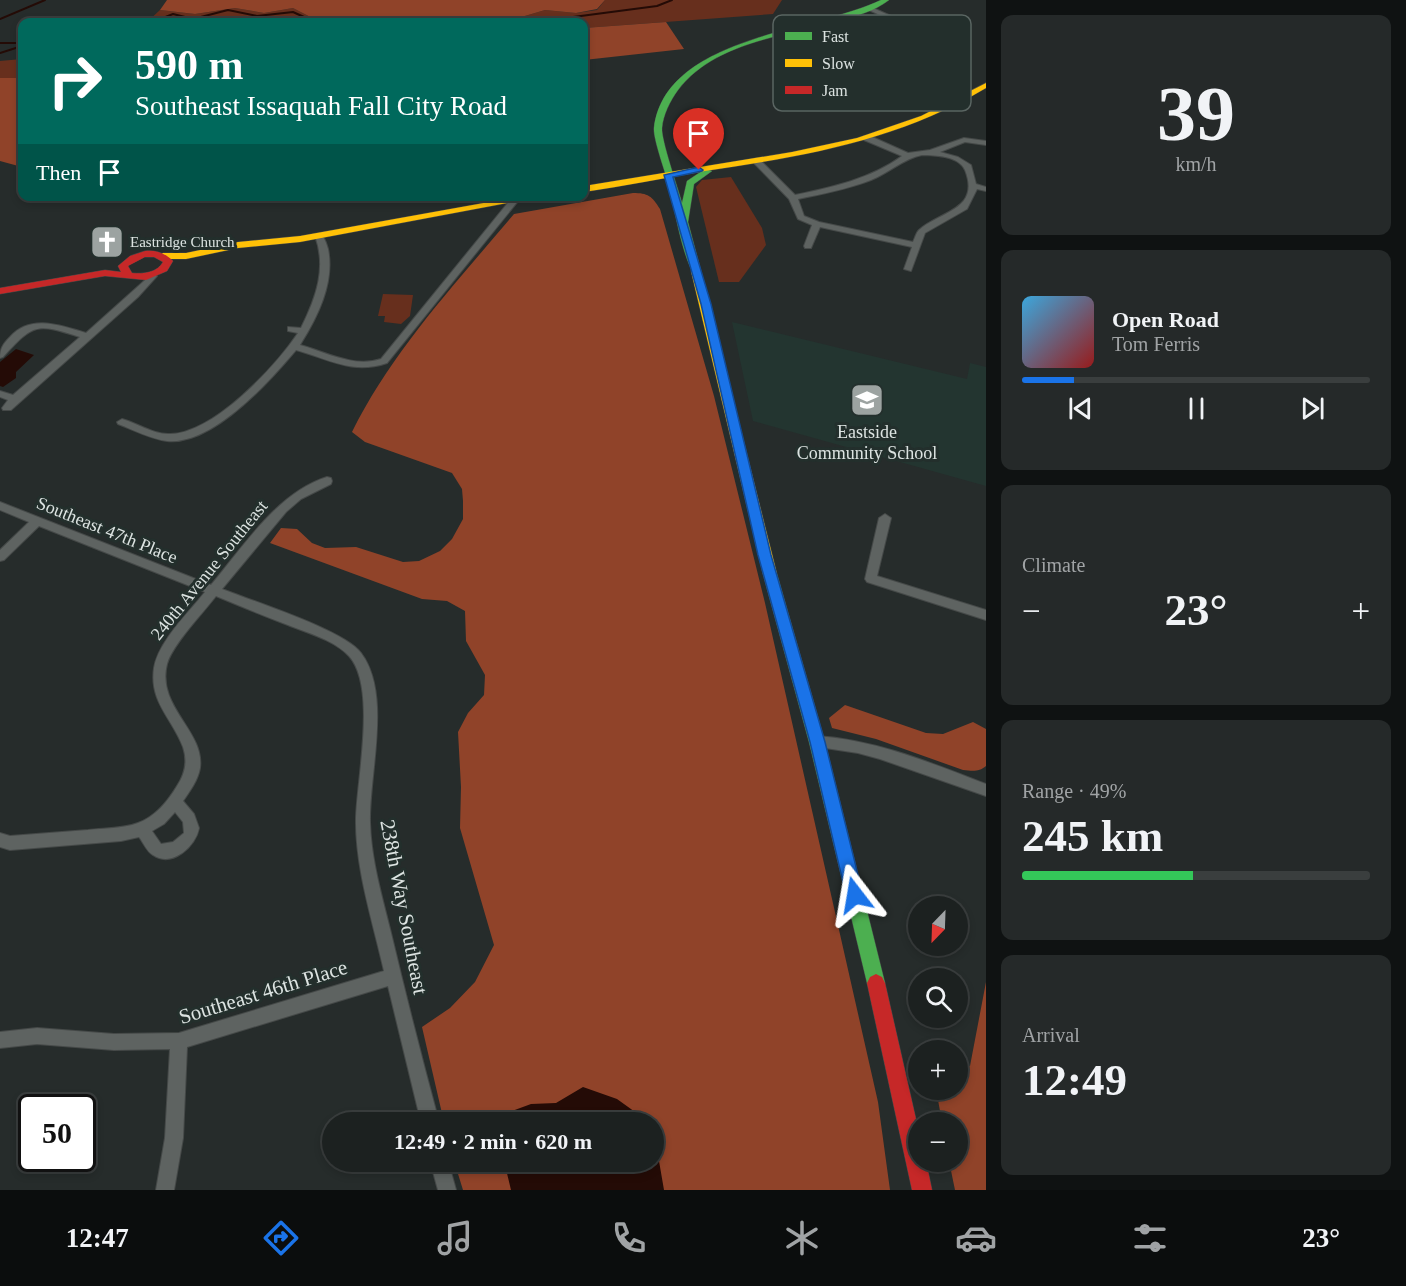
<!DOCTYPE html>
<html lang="en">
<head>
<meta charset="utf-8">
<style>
	:root { --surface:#1c2120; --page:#252929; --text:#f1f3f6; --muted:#a0a3a5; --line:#3a3e3e; --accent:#1a73e8 }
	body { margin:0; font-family:Georgia,serif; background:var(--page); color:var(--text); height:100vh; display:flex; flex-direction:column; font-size:22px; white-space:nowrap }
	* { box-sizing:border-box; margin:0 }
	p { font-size:20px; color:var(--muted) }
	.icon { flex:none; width:33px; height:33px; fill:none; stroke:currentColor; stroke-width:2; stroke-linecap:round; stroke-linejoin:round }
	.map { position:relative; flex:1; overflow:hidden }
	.panel { display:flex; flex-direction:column; gap:15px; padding:15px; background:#0f1212; width:420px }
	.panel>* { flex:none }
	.hud { position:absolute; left:18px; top:18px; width:570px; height:183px; border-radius:12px; box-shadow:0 3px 9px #0003,0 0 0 2px var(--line); background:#00695c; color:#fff; overflow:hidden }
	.needle { width:39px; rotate:203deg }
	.buttons { position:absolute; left:908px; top:896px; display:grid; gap:12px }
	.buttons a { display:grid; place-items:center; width:60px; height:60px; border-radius:50%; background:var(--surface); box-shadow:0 3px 9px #0003,0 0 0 2px var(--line); font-size:30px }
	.speed { position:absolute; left:18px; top:1094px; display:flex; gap:12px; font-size:30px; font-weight:700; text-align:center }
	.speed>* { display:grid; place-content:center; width:78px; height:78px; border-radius:50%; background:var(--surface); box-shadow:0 3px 9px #0003,0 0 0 2px var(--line); line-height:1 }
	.speed .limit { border:3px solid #111; border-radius:9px; background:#fff; color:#111 }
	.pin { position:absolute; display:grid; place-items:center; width:51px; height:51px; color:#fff; margin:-62px -26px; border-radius:50% 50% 50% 0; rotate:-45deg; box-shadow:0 0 6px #0007 }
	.pin .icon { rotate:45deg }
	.me { position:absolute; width:66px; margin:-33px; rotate:346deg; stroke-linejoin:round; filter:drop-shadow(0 0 4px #0008) }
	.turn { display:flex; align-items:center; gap:21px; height:126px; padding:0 18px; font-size:27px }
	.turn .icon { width:78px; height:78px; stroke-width:2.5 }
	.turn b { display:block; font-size:42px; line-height:51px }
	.then { display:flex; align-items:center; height:57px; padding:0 18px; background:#0003; gap:12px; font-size:22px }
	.big { font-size:45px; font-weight:700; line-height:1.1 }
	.panel .widget { flex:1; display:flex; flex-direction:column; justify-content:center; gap:9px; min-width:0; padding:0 21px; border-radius:12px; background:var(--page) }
	.panel .dial { align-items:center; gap:0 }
	.dial b { font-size:78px; line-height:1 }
	.song { display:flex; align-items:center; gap:18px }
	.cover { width:72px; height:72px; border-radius:9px; background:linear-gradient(135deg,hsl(200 70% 55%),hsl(0 70% 35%)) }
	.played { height:6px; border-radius:3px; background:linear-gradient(90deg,var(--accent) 15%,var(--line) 15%) }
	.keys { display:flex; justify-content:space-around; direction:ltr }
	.heat { display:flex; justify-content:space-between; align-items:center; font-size:33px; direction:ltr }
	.charge { height:9px; border-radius:4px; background:linear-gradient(90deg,#34c759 49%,var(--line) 0) }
	.trip { position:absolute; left:322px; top:1112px; width:342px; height:60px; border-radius:30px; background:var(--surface); box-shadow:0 3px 9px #0003,0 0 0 2px var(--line); font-weight:700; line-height:60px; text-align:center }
	.dock { display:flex; height:96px; justify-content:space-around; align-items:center; background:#0b0d0d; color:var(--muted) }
	.dock .icon { width:42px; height:42px }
	.dock .current { color:var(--accent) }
	.dock b { font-size:27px; color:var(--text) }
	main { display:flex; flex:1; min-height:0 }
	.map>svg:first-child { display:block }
	.built { fill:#233530 }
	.green { fill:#672f1d }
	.forest { fill:#904329 }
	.water { fill:#240b06 }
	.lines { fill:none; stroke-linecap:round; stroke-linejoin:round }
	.stream { stroke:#240b06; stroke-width:2 }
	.street-casing { stroke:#454948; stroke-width:2 }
	.fast-casing { stroke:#454948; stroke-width:1 }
	.slow-casing { stroke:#454948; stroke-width:1 }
	.jam-casing { stroke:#454948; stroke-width:1 }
	.street { fill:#5e6361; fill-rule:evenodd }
	.fast { fill:#4caf50; fill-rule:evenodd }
	.slow { fill:#ffc107; fill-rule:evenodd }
	.jam { fill:#c62828; fill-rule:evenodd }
	.route { fill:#1a73e8; stroke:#114b97; stroke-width:1.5 }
	.labels { text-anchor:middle; stroke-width:6; stroke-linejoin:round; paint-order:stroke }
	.far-poi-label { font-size:15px; fill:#dce3e1; stroke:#232f2c; text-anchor:start }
	.poi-label { font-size:18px; fill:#dce3e1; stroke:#232f2c }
	.street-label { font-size:18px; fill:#dce3e1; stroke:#232f2c }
	.near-street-label { font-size:21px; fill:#dce3e1; stroke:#232f2c }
	.key { fill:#232f2c; stroke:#5a6562; stroke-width:1.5 }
	.key-label { font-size:16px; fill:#dce3e1 }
</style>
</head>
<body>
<main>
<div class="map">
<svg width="986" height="1190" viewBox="0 0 986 1190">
	<rect width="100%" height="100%" fill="#262c2b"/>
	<path class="built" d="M732 322 967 379 970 363 986 367V486L753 421Z"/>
	<g class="green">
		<path d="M605 0H782L773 14 584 28V22H505L545 10 576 13 597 10Z"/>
		<path d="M235 8 264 13 293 8 320 22H147L160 10 195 14Z"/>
		<path d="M22 59V78H0V61Z"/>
		<path d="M731 177 762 228 766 245 739 282H719L696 187 702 180Z"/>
		<path d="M383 294 413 295 410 316 401 324 384 322 385 316H378Z"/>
	</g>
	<g class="forest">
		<path d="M167 0H605L597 9 576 13 545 10 505 22H320L293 8 264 13 235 8 195 14 160 10Z"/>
		<path d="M666 22 684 49 584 60V28Z"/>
		<path d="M0 78H22V167L0 161Z"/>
		<path d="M633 193C648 193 652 196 660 209L714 396 765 603 878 1102 890 1190H463L454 1161H654V1122H444L422 1027 450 1008 475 982 494 945 460 828 461 787 458 732 468 713 484 695 485 675 466 641 465 611 447 601 422 599 270 543 281 528 297 529 312 543 325 548 356 547 403 562 419 561 440 551 452 539 463 519V501L462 489 452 473 365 442 352 432C392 351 456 283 514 214Z"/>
		<path d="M845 705 926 733 943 734 973 722 986 729V766C979 772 973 771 963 770L876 739 832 728 829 718Z"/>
		<path d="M986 982V1190H955L949 1161H957V1122H942L936 1089H957V1062L970 1066Z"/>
	</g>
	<g class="water">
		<path d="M16 349 34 355 16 372V378L3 387 0 386V362Z"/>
		<path d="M583 1087 617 1099 649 1122H510L512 1111 531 1104 556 1103Z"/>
		<path d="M654 1132 664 1190H511L504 1161H654Z"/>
	</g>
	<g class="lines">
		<g class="stream">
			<path d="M0 19 45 0"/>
			<path d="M153 22 173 14 193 19 228 10 257 16 293 12 315 22"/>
			<path d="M535 22 657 6 672 0"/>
			<path d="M0 43H22"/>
			<path d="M0 53 22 46"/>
		</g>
		<defs>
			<g id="street">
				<path d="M869 8H873L902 21 904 27 899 37 873 45 869 54 850 62 799 61V59L801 58H849L864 52 868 43 894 35 898 27 897 23 869 10Z"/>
				<path d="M864 136H870L908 153 930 150 964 138 986 141V145L965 142 940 152 958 157 971 165 976 184 986 187V191L977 189 967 209 925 233 911 271 904 269 912 247 820 227 811 248H805L804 246 812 225 798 219 789 199 751 160 758 158 795 195C833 187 870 179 902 156L864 140ZM922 155C935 155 959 156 965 170 981 210 940 211 919 230 916 233 915 238 913 242L819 222 804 216 798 199C822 194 848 189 871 180 889 173 904 158 922 155Z"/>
				<path d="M511 199 518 201 387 363C352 375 329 359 296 350 270 381 212 446 167 441 150 439 134 430 118 424L117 422 122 419C137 423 154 435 170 434 214 433 275 367 298 333L288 331V327L301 328C316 298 327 268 315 236L319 234C325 237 326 243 328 249 335 283 317 318 300 345 326 352 353 368 381 359Z"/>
				<path d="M153 273 157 276 138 297 11 410H3L2 408 8 400 0 397V391L13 395 80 337C36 323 34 323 3 357L0 358C0 349 3 344 10 337 30 314 60 325 86 333Z"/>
				<path d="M327 477 331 478 332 481 331 484 301 499 286 512 222 589C252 601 344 630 361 653 392 694 369 773 370 822 371 860 382 896 391 933 406 996 422 1059 439 1122H421L388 986 187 1047 183 1138 174 1190H156L165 1138 170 1049 114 1050 37 1044 0 1048V1032L37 1028 114 1034 179 1033 384 971C373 922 355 868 356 818 357 778 377 687 349 656 334 640 308 633 288 625 264 616 240 606 216 596 203 613 172 645 167 664 156 707 205 731 200 768 198 780 190 791 183 801L194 814 199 828C196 846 172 868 153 855 147 852 143 842 139 837L121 841 10 850 0 847V833L10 836C36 834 62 832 88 830 104 828 122 829 138 823 155 817 168 801 177 786 185 774 188 762 183 747 172 718 149 702 154 668 158 642 189 612 205 592L39 526 4 560 0 561V550L29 522 0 510V502L211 585C244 546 277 493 327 477ZM175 812 183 822 184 833 173 842 161 844 152 831 164 824Z"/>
				<path d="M885 514 891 518 877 576 986 610V620L867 582 865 579 879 518Z"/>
				<path d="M817 736C876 740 931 763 986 784V796L880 759 858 753 812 746 810 742 812 738Z"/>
				<path d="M430 1161H448L456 1190H438Z"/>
			</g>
			<g id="fast">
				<path d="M881 0H889C875 11 856 16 839 21 785 36 714 42 678 90 670 101 663 115 662 128 661 140 678 188 682 203L687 181 705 169 712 171 694 184 688 222 701 271 693 273C681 250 675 211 669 185 665 172 653 138 654 128 665 36 815 32 881 0Z"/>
				<path d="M770 569 777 574 825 742 885 983 882 989 876 992 870 989 867 983 809 742 763 574Z"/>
			</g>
			<g id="slow">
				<path d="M986 83V88C897 141 805 156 705 171 664 178 624 186 584 192V186L792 152 857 138 921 116Z"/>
				<path d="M523 196H545L300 242 238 248 186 259H163L158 256 163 253H186L238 242 300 236Z"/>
				<path d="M696 268 701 271 777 574 770 579 763 574 691 271Z"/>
			</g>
			<g id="jam">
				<path d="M145 251C156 250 165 253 173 261L167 271 146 280 105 276 0 294V288L105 270 121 272 118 266 130 256ZM145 257H154L163 262C157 273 143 274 132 273L128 266Z"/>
				<path d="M876 974 882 977 885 983 918 1128V1161H926L932 1190H912L867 983 870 977Z"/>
			</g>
		</defs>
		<use href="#street" class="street-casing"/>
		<use href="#fast" class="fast-casing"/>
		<use href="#slow" class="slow-casing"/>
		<use href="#jam" class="jam-casing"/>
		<use href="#street" class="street"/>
		<use href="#fast" class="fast"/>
		<use href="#slow" class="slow"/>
		<use href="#jam" class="jam"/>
	</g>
	<path class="route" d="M699 167 703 170 702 171 673 177 711 304 771 555 825 742 863 895 861 901 855 903 848 901 846 895 810 742 758 555 701 304 664 175Z"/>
	<defs>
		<symbol id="church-square" viewBox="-11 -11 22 22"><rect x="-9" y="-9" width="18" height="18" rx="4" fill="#9ca3a1" stroke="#232f2c"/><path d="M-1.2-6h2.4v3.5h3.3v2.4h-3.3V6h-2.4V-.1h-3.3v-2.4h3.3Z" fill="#fff"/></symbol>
		<symbol id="school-square" viewBox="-11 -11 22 22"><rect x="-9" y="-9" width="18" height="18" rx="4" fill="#9ca3a1" stroke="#232f2c"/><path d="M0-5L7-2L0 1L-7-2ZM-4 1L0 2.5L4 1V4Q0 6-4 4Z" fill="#fff"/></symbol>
	</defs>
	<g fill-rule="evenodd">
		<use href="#church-square" x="88" y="223" width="38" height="38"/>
		<use href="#school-square" x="848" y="381" width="38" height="38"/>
	</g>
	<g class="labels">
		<g class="far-poi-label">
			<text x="130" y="247">Eastridge Church</text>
		</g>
		<g class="poi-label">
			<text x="867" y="438">Eastside<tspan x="867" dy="21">Community School</tspan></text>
		</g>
		<g class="street-label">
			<text transform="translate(107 530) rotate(22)" y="6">Southeast 47th Place</text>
			<text transform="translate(209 570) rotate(-51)" y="6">240th Avenue Southeast</text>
		</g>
		<g class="near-street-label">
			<text transform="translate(404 907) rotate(79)" y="7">238th Way Southeast</text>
			<text transform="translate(263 992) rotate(-17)" y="7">Southeast 46th Place</text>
		</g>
	</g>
	<rect x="773" y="15" width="198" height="96" rx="9" class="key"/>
	<rect x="785" y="32" width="27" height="8" fill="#4caf50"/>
	<rect x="785" y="59" width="27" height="8" fill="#ffc107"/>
	<rect x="785" y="86" width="27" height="8" fill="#c62828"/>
	<g class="key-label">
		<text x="822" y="42">Fast</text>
		<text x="822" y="69">Slow</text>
		<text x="822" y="96">Jam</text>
	</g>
</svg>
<div class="buttons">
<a><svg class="needle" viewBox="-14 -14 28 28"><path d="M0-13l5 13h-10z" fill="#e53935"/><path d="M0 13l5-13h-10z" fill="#a0a3a5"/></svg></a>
<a><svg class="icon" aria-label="search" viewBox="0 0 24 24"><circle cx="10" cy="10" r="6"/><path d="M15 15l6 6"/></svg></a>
<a>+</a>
<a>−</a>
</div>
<div class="speed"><div class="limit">50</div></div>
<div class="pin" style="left:699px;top:170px;background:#d93025"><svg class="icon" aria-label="arrive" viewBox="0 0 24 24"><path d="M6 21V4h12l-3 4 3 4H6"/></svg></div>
<svg class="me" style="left:855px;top:895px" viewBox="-20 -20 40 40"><path d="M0-17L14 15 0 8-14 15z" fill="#1a73e8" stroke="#fff" stroke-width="4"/></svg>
<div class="trip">12:49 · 2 min · 620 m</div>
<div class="hud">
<div class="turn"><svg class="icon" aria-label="right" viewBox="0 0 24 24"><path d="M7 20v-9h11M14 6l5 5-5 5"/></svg><div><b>590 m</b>Southeast Issaquah Fall City Road</div></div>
<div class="then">Then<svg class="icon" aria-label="arrive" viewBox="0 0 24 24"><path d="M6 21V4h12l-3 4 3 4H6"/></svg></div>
</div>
</div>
<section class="panel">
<div class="widget dial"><b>39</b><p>km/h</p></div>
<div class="widget">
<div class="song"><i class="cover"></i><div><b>Open Road</b><p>Tom Ferris</p></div></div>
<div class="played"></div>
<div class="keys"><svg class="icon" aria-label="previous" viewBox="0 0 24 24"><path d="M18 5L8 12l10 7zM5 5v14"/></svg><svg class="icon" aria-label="pause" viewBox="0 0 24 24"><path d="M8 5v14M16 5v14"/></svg><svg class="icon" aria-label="next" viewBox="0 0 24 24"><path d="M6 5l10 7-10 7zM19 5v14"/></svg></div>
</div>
<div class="widget"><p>Climate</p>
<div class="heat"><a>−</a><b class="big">23°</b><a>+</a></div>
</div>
<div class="widget"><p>Range · 49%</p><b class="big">245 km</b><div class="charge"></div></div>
<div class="widget"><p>Arrival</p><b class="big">12:49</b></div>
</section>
</main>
<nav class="dock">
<b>12:47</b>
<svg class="icon current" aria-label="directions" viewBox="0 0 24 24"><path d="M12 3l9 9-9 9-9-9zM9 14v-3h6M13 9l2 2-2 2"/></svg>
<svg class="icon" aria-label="music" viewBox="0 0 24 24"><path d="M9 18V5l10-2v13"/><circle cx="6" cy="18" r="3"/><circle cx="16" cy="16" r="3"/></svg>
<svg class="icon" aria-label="phone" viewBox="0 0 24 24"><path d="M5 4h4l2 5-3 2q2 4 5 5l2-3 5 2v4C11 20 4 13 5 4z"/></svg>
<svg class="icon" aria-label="climate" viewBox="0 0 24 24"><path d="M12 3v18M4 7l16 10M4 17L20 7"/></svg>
<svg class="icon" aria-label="car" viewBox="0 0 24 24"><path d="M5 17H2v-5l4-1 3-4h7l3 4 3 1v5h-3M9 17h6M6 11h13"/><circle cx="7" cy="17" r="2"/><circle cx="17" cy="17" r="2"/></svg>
<svg class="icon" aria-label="filters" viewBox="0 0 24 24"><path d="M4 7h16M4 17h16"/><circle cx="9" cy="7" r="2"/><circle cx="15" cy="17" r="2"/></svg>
<b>23°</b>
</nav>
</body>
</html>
